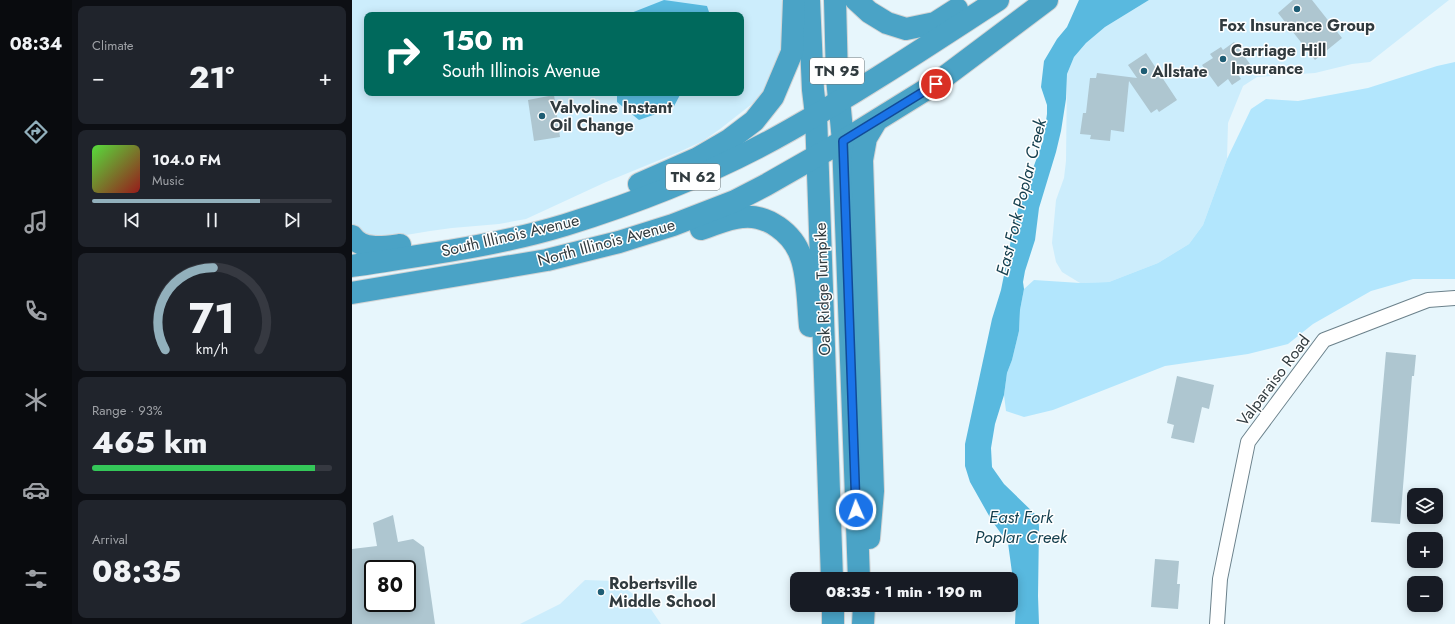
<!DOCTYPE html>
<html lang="en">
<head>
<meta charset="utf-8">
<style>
	:root { --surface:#171b24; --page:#20242c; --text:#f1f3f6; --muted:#9ea1a6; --line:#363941; --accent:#92b0bc }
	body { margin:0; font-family:Jost,sans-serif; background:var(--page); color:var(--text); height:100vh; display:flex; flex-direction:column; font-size:15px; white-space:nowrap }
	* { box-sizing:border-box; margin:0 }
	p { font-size:13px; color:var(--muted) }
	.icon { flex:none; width:22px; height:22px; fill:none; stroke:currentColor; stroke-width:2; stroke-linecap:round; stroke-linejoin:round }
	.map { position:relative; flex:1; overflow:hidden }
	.side { display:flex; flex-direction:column; gap:6px; padding:6px; background:#0d0f14; width:280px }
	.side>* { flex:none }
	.guide { position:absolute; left:12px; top:12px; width:380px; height:84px; border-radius:8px; box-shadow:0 2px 10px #0003; background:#00695c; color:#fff; overflow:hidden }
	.fabs { position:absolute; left:1055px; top:488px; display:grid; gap:8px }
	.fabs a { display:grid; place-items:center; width:36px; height:36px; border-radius:8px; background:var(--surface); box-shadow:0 2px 10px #0003; font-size:20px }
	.speed { position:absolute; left:12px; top:560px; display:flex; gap:8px; font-size:20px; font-weight:700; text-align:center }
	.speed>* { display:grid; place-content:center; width:52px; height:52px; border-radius:50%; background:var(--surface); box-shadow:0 2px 10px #0003; line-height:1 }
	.speed .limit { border:2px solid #111; border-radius:6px; background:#fff; color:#111 }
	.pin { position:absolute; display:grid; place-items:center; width:34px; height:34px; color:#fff; margin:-17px; border:2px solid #fff; border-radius:50%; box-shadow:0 1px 4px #0007 }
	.me { position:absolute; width:44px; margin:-22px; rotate:358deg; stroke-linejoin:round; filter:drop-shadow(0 0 3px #0008) }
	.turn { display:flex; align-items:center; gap:14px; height:84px; padding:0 12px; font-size:18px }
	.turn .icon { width:52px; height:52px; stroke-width:2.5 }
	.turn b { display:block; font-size:28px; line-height:34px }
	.big { font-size:30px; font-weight:800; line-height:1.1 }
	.side .tile { flex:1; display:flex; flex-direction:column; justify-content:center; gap:6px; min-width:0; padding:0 14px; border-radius:8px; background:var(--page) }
	.side .dial { align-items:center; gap:0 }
	.dial svg { height:104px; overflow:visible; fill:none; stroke:var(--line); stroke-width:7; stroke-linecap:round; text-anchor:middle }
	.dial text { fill:var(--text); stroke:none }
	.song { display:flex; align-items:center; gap:12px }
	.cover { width:48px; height:48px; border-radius:6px; background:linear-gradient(135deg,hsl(110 70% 55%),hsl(0 70% 35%)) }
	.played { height:4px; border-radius:2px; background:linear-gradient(90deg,var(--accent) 70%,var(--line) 70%) }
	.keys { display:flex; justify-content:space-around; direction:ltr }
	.heat { display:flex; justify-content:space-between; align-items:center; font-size:22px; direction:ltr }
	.charge { height:6px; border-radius:3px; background:linear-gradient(90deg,#34c759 93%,var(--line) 0) }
	.trip { position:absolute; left:438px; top:572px; width:228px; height:40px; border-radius:8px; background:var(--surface); box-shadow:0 2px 10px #0003; font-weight:800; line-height:40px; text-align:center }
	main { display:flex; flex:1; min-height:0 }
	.tab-bar { display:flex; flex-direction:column; width:72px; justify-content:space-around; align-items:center; background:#090b0e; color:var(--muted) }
	.tab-bar .icon { width:28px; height:28px }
	.tab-bar .on { color:var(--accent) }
	.tab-bar b { font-size:18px; color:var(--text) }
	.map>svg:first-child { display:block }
	.built { fill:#ccedfc; fill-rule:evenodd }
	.green { fill:#b2e6fd }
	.water { fill:#59b9df }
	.building { fill:#aec6d0; fill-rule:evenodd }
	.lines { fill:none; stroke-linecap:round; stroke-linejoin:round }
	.street-casing { stroke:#6b818b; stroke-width:16 }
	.highway-casing { stroke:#d2d4d5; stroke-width:24 }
	.street { stroke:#fff; stroke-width:14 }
	.highway { stroke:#4aa3c6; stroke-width:22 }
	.route-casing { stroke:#114b97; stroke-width:10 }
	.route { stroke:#1a73e8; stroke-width:7 }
	.poi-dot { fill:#1f5d74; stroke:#fff; stroke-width:1.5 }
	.labels { text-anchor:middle; stroke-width:3; stroke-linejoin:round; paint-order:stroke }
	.shield { fill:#fff; stroke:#6f7679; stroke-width:1 }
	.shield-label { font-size:15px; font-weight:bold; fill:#313b3f }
	.poi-label { font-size:16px; font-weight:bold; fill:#313b3f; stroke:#fff; text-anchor:start }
	.street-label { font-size:16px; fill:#313b3f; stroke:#fff }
	.water-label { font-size:17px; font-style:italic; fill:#143f4e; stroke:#fff }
</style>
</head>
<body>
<main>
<nav class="tab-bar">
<b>08:34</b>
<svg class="icon on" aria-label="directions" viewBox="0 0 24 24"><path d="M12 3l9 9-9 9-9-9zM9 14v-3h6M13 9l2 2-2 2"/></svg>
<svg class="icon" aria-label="music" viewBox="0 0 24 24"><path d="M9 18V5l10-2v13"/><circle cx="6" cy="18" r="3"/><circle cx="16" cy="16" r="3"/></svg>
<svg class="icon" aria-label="phone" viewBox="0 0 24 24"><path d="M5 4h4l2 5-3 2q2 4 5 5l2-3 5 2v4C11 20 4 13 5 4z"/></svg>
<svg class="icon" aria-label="climate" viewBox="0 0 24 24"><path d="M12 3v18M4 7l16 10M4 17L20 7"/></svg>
<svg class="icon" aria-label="car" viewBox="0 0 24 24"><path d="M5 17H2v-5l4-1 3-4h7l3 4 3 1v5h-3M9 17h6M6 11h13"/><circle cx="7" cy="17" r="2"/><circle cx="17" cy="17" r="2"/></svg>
<svg class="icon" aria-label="filters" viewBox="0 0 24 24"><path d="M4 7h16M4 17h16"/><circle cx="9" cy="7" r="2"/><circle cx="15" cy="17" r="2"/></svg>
</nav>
<section class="side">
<div class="tile"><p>Climate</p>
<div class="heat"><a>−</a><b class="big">21°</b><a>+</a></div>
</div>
<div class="tile">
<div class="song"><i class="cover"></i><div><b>104.0 FM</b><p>Music</p></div></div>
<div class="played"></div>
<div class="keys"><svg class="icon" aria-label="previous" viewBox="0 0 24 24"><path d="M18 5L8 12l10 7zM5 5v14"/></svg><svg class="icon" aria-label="pause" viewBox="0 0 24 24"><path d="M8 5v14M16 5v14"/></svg><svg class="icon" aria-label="next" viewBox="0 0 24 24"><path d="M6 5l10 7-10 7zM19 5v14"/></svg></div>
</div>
<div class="tile dial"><svg viewBox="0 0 100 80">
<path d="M14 69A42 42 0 1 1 86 69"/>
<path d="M14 69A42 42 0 0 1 51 6" stroke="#92b0bc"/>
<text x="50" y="56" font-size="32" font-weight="700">71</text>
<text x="50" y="72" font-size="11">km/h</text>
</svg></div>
<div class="tile"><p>Range · 93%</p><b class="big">465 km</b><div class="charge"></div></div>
<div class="tile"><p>Arrival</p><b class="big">08:35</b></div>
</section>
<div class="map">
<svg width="1103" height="624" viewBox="0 0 1103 624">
	<rect width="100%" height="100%" fill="#e7f6fc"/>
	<g class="built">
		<path d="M0 0H431L430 52 416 87 405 100 368 129 351 141 327 152 254 182 174 219 147 224 100 228 78 231 48 236 0 248ZM15 15H389V93H15Z"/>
		<path d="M797 0H1097L1018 62 1000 64 963 73 905 77 891 86 876 123 875 159 851 225 837 244 806 263 757 282 728 283 710 272 704 262 700 243 704 200 712 178 714 161 715 74 722 57 734 43 753 27Z"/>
		<path d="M233 580 261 581 294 602 309 624H168L208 604Z"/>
	</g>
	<path class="green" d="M1103 62V279H1061L1019 291 961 324 936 344 896 354 813 366 701 410 672 417 654 411 652 395 655 373 660 360 667 331 668 310 672 289 682 280 728 283 757 282 806 263 837 244 851 225 875 159 899 109 914 99 946 101 1016 88 1085 66Z"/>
	<g class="water">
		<path d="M312 0 355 6 358 15H279V13Z"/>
		<path d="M727 0H797L753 27 734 43 722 57 715 74 714 99 709 131 704 152 687 208 683 240 673 271 671 282 672 289 668 310 667 331 660 360 655 373 652 395 643 424 639 448 640 467 652 484 686 517 687 527 686 596 687 624H663L664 602 656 543 640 521 618 482 613 466V444L640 319 649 290 664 215 691 141 695 114V105L689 87 692 61 705 39 715 27Z"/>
		<path d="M265 93H329L321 108 287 120 265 102Z"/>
	</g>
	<g class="building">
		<path d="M941 0H960L990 38 963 60 926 13Z"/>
		<path d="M882 42 898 64 885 73 889 79 880 85 876 79 866 87 850 65 861 58 858 54 869 47 871 50Z"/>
		<path d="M794 53 825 100 807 112 805 109 799 113 777 81 772 132 759 130 758 141 738 139 739 135 728 134 731 113H734L738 78H744L745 73 785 78 776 65Z"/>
		<path d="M202 95 208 137 182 141 176 100Z"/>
		<path d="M1034 352 1064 355 1062 376H1060L1048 524 1019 522Z"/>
		<path d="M825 376 862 385 857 409 850 407 842 443 819 438 822 425 815 423Z"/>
		<path d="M41 515 46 542 61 539 72 547 83 624H0V549L25 546 21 523ZM21 569H55V603H21Z"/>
		<path d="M803 559 827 561 825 584H828L826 609 799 607Z"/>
	</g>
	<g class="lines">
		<defs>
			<path id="street" d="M865 624 868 579 896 442 972 340 1076 300 1103 298"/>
			<g id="highway">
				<path d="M457 0 461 90 464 115 480 579"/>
				<path d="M483 0 485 78 491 141 507 579"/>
				<path d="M504 0 517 12 535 23 554 29 583 23 605 9"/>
				<path d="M287 184 346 158 377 140 402 121 421 97 440 52 442 0"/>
				<path d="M349 229C362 225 376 218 390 217 415 214 441 233 449 257 456 275 456 307 458 326"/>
				<path d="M0 236C10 251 33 247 48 245"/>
				<path d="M0 266C71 255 144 246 213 225 290 201 368 170 438 130 509 90 578 44 646 0"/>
				<path d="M0 293 195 260 267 242 321 225 383 201 414 185 491 141 583 84 695 0"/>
				<path d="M517 538 521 491 510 160 514 138 523 123"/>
				<path d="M481 605V624"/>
				<path d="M511 624 512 605"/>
			</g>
		</defs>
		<use href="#street" class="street-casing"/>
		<use href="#highway" class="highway-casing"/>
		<use href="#street" class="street"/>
		<use href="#highway" class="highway"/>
	</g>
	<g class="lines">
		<defs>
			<path id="route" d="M504 510 491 141 584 84"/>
		</defs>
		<use href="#route" class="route-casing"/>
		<use href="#route" class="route"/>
	</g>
	<g class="poi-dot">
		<circle cx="945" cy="9" r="4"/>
		<circle cx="871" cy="59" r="4"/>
		<circle cx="792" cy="71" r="4"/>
		<circle cx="190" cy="116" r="4"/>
		<circle cx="249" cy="592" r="4"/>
	</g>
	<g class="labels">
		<g class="shield">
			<rect x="458" y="58" width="54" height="26" rx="3"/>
			<rect x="314" y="164" width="54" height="26" rx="3"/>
		</g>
		<g class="shield-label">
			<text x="485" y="76">TN 95</text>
			<text x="341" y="182">TN 62</text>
		</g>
		<g class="poi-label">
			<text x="945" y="31" text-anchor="middle">Fox Insurance Group</text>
			<text x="879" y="56">Carriage Hill<tspan x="879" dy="18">Insurance</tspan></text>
			<text x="800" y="77">Allstate</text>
			<text x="198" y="113">Valvoline Instant<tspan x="198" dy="18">Oil Change</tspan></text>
			<text x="257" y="589">Robertsville<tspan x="257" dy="18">Middle School</tspan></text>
		</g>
		<g class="street-label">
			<text transform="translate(158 235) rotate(-13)" y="6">South Illinois Avenue</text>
			<text transform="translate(254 242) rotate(-15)" y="6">North Illinois Avenue</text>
			<text transform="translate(470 289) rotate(-92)" y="6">Oak Ridge Turnpike</text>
			<text transform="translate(921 380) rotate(-53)" y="6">Valparaiso Road</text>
		</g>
		<g class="water-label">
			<text transform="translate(669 197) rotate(-76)" y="6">East Fork Poplar Creek</text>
			<text x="669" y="523">East Fork<tspan x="669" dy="20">Poplar Creek</tspan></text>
		</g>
	</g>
</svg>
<div class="fabs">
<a><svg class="icon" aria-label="layers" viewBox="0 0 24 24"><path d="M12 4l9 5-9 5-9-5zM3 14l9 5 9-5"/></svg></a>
<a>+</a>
<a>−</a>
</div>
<div class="speed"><div class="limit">80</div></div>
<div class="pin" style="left:584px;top:84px;background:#d93025"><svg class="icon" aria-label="arrive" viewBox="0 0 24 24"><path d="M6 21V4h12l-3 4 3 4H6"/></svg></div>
<svg class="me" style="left:504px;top:510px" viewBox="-20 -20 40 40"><circle r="17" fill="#1a73e8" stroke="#fff" stroke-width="3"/><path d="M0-11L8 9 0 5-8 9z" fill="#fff"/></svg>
<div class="trip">08:35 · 1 min · 190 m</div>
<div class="guide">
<div class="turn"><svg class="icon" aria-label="right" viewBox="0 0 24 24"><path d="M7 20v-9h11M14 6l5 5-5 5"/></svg><div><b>150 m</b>South Illinois Avenue</div></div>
</div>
</div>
</main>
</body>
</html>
